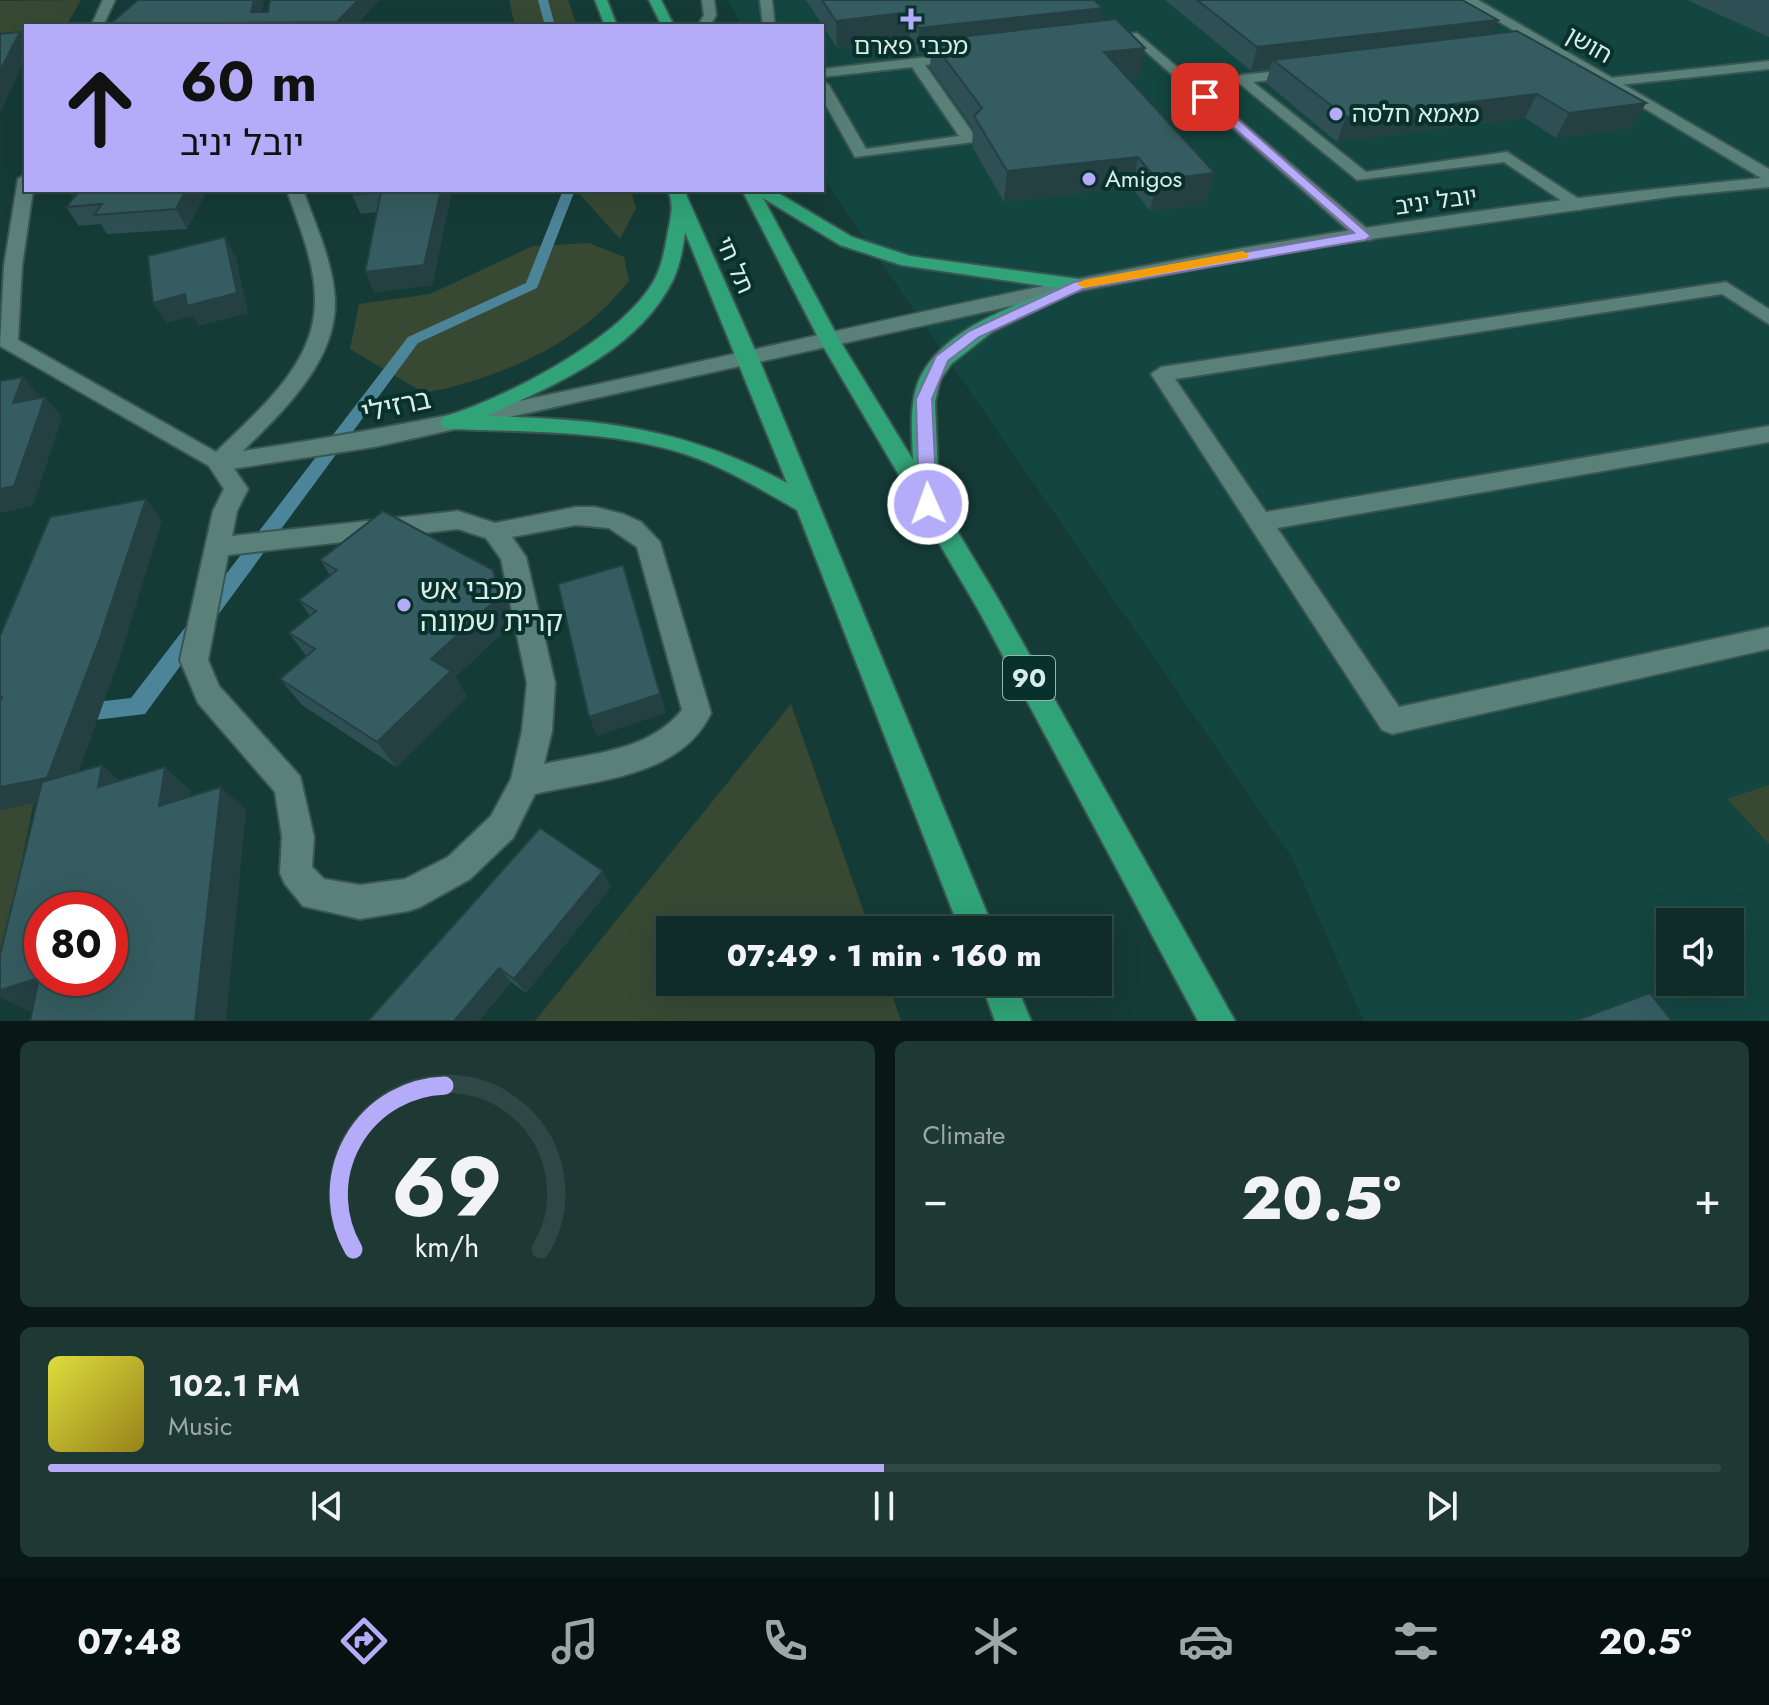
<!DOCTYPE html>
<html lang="en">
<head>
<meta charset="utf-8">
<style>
	:root { --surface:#102c28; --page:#1e3834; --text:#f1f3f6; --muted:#9ca7a8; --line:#304845; --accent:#b5acf9 }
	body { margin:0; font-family:Jost,"Noto Sans Hebrew",sans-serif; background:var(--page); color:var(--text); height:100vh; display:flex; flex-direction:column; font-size:30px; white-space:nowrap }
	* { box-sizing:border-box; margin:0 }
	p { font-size:26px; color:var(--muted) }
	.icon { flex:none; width:44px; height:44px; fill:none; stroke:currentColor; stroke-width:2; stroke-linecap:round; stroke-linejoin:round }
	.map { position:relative; height:1021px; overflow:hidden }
	.details { display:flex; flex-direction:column; gap:20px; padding:20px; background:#091816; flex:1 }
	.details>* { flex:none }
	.hud { position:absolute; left:24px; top:24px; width:800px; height:168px; border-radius:0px; box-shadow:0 8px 32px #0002,0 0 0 2px var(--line); background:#b5acf9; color:#111; overflow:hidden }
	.tools { position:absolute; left:1656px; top:908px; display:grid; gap:16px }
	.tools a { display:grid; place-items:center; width:88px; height:88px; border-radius:0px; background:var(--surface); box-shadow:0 8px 32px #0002,0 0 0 2px var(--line); font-size:40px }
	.speed { position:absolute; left:24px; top:892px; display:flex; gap:16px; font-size:40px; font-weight:700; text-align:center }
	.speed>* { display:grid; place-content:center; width:104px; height:104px; border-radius:50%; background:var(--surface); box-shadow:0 8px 32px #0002,0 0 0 2px var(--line); line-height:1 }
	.speed .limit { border:12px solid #d22; background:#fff; color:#111 }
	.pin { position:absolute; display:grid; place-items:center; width:68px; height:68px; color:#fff; margin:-34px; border-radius:16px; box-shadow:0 4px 12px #0006 }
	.me { position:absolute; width:88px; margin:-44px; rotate:358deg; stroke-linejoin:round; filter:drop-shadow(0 0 6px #0008) }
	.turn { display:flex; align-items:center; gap:28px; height:168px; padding:0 24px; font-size:36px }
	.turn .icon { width:104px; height:104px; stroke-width:2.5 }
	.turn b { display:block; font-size:56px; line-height:68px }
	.big { font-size:60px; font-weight:800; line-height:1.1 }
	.details .tile { flex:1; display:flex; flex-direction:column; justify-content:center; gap:12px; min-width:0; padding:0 28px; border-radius:12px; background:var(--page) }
	.details .dial { align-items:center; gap:0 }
	.dial svg { height:208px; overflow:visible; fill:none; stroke:var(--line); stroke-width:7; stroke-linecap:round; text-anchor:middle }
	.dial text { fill:var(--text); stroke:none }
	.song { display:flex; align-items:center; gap:24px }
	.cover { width:96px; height:96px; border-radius:12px; background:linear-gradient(135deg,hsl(60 70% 55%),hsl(50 70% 35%)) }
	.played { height:8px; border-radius:4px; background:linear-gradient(90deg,var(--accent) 50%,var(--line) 50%) }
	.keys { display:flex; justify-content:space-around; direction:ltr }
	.heat { display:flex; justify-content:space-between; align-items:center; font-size:44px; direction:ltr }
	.details .tiles { flex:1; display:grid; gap:20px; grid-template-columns:1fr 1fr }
	.tile:last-child { grid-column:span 2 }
	.trip { position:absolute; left:656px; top:916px; width:456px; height:80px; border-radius:0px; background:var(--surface); box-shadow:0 8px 32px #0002,0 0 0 2px var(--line); font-weight:800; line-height:80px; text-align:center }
	.menu { display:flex; height:128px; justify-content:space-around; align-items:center; background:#061210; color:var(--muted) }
	.menu .icon { width:56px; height:56px }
	.menu .active { color:var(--accent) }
	.menu b { font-size:36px; color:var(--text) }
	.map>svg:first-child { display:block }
	.built { fill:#134640; fill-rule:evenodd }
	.green { fill:#374933 }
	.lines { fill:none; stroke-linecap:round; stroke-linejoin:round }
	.stream { fill:#4c8499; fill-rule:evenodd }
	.service-casing { stroke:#3b5652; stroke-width:4 }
	.minor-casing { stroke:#3b5652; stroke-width:4 }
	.trunk-casing { stroke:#3b5652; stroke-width:4 }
	.service { fill:#598079; fill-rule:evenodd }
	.minor { fill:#598079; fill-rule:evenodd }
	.trunk { fill:#30a478; fill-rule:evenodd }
	.wall { fill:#2e4f53 }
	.shaded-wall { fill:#254043 }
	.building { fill:#355c60; stroke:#254043; stroke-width:2; fill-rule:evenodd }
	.route { fill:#b5acf9; stroke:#7670a2; stroke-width:2 }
	.slow { fill:#f59e0b }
	.poi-dot { fill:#b5acf9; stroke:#09312c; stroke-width:3 }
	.labels { text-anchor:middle; stroke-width:8; stroke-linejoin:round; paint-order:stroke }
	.far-street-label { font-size:24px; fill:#d8ede8; stroke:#09312c }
	.far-poi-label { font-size:24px; fill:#d8ede8; stroke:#09312c; text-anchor:start }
	.shield { fill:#09312c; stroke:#9ab5b0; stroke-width:2 }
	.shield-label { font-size:26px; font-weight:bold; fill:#d8ede8 }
	.street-label { font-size:28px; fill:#d8ede8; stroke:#09312c }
	.poi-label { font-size:28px; fill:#d8ede8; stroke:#09312c; text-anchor:start }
</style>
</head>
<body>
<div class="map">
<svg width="1769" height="1021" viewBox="0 0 1769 1021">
	<rect width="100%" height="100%" fill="#153b36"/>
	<path class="built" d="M728 0H1769V1021H1364L1293 859 834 194 822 172V26H742ZM1670 922H1730V982H1670Z"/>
	<g class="green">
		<path d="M81 0 66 26H26V42L0 45V1Z"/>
		<path d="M509 0H568L577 26H515Z"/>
		<path d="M576 190H631L636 208 620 239Z"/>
		<path d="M589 243 624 257 629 281C619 292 610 304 599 313 555 354 481 383 424 393L350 349 359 304 430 294 533 246Z"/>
		<path d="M791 704 870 930H670V982H888L901 1021H535Z"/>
		<path d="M1769 785V844L1727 799Z"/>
		<path d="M34 801 0 966V804Z"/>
	</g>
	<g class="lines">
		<g class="stream">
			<path d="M538 0H548L555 26H545Z"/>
			<path d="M563 190H575L537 288 418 343 145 714 78 722 70 720 67 713 70 706 78 704 131 698 408 337 526 283Z"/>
		</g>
		<defs>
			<g id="service">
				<path d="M702 0H714L716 15 710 26H698L704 15Z"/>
				<path d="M760 0H772L775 26H763Z"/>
				<path d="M1137 33 1371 232 1374 236 1371 240H1359L1134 41 1103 45 1096 41 1103 37Z"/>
				<path d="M963 53 970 57 968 60 925 65 977 139 974 142 855 157 822 98V81L829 85 866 149 959 136 912 67 822 77V69Z"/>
				<path d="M1769 61V69L1609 86 1602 82 1609 78Z"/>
				<path d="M1298 69 1305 73 1303 76 1253 82 1366 172 1507 152 1588 205 1580 210 1574 209 1504 162 1357 180 1234 79 1241 75Z"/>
				<path d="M1726 282 1769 309V324L1722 294 1175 379 1266 512 1769 426V442L1277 528 1399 707 1769 627V649L1392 734 1382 730 1151 374 1161 367Z"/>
				<path d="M218 455 226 457 248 489 237 511 232 536 458 511 495 523 576 507H595L623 514 641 522 660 542 711 713C681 777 596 780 535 794L513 838 470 879 420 907 408 911 360 919 303 906 285 884 280 873 282 837 275 792 198 703 180 660 213 511 224 489 207 463 210 457ZM576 525 609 528 637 547 682 710C649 751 593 753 544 764L552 731 555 683 526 557 512 537ZM458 529 486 538 501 559 527 683 522 731 511 779 491 816 448 857 405 879 360 885 324 879 312 867 314 837 300 776 219 686 208 660 228 555Z"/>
			</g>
			<g id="minor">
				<path d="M103 0H115L103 26H91Z"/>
				<path d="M1463 0H1478L1769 169V187L1676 196 1307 248 1079 291 374 447 218 471 0 346 4 266 18 179 26 174V190H33L22 266 18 340 216 452C257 411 314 366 315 303 316 264 299 226 287 190H303C316 226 334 264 335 303 335 363 283 411 243 451 524 409 800 335 1078 279 1303 234 1532 200 1761 178Z"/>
			</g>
			<g id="trunk">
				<path d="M595 0H607L617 26H605Z"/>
				<path d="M649 0H661L674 26H662Z"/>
				<path d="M668 190H684L759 359 994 930H960L797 510C760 489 723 466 682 453 608 430 528 432 451 429L443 427 440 422 443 417C506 398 618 340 652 284 661 270 664 253 667 237 670 219 675 207 668 190ZM685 232 787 483C684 427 600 419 486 416 554 385 638 351 673 280 680 265 683 248 685 232Z"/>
				<path d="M742 190H773L852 237 910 256 1079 279 1088 285 992 332 951 364 940 380 935 402 939 501 997 597 1235 1021H1198L979 611 820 341ZM763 198 840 245 901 265 1057 288C1010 308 942 329 919 380 909 404 912 434 913 460L840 341Z"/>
				<path d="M981 982H1015L1031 1021H995Z"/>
			</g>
		</defs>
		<use href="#service" class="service-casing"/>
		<use href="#minor" class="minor-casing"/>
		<use href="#trunk" class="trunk-casing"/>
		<use href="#service" class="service"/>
		<use href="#minor" class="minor"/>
		<use href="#trunk" class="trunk"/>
	</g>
	<g class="wall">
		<path d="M379 0 355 26H108L268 12Z"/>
		<path d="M806 0H1094L1101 21 1140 76 1127 78 1206 204 1150 211 1132 187 1004 202 972 146 973 128 930 67 931 54 919 55 910 39 837 48Z"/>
		<path d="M1165 0H1462L1498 20 1491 34 1646 103 1631 128 1556 138 1525 118 1337 142 1266 83 1270 69 1251 71Z"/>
		<path d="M1687 0H1769V37Z"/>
		<path d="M67 190H207L187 229 107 234 101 224 79 226 66 207 73 198Z"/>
		<path d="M354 190H452L432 285 374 292 377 212 361 214 352 195Z"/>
		<path d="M320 560 493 570 506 597 512 624 455 677 467 697 396 767 302 705 280 679 307 657 289 633 310 616 299 600 330 575Z"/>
		<path d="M611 887 526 993 511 982 479 1021H368Z"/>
	</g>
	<g class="shaded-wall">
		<path d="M254 0H264L260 23 251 12Z"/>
		<path d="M358 0H379L355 26H339L337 22Z"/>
		<path d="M1103 8 1098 35 931 40V54L919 55V28Z"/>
		<path d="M910 12V39L837 48 836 21Z"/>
		<path d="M1498 20 1488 43 1273 60 1270 68 1251 71 1257 47Z"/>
		<path d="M20 32 26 41V58L0 113V71Z"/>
		<path d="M1145 48 1140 76 1099 80 1104 52Z"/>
		<path d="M1537 94 1525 118 1337 142 1346 117Z"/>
		<path d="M1646 103 1631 128 1556 138 1569 113Z"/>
		<path d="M1138 157 1132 187 1004 202 1007 171Z"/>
		<path d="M1215 173 1206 204 1150 211 1157 180Z"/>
		<path d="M67 190H98L73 199Z"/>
		<path d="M186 190H207L187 229 176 209Z"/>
		<path d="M441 190H452L432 285 374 292 365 272Z"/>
		<path d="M225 237 236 257 248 313 199 326 193 316 167 323 153 303Z"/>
		<path d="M23 377 40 397 31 424 13 403Z"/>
		<path d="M45 397 62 417 33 506 0 513V489Z"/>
		<path d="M146 499 162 520 120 657 70 796 0 810V787Z"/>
		<path d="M623 565 666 713 597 736 589 717Z"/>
		<path d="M493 570 506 597 512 624 455 677 467 697 396 767 377 742 431 659Z"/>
		<path d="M102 765 130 789 98 787Z"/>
		<path d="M165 767 191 791 186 829 159 806Z"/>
		<path d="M221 787 246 810 226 1021H195Z"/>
		<path d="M603 871 611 887 526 993 514 979Z"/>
		<path d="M499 968 511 982 479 1021H454Z"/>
		<path d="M39 978 74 996 28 1011 0 997V990Z"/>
	</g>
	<g class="building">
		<path d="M138 0H254L251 12H268L270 0H358L337 22 222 23 221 26H108Z"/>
		<path d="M822 0H1094L1103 8 919 28 910 12 836 21Z"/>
		<path d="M1197 0H1462L1498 20 1257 47Z"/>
		<path d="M1116 19 1145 48 1104 52 1215 173 1157 180 1138 157 1007 171 974 116 982 108 931 40Z"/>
		<path d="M1517 31 1646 103 1569 113 1537 94 1346 117 1273 60Z"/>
		<path d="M20 32 0 71V34Z"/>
		<path d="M80 190H186L176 209 94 215 102 204 66 207Z"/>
		<path d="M354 190H441L424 265 365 272 381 192 352 195Z"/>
		<path d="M225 237 237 293 187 306 185 294 153 303 148 256Z"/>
		<path d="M23 377 13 403 45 397 14 486 0 489V381Z"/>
		<path d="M146 499 100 638 47 778 0 787V701L2 697 0 698V636L50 517Z"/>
		<path d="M383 511 493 570 499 597 431 659 451 671 377 742 280 679 315 649 289 633 316 611 299 600 337 570 320 560Z"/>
		<path d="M623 565 660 694 589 717 558 584Z"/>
		<path d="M102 765 98 787 165 767 159 806 221 787 195 1021H30L39 978 0 990V955L42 782ZM42 910H110V978H42Z"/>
		<path d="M540 828 603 871 514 979 499 968 454 1021H368Z"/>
		<path d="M1650 993 1672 1021H1574Z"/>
	</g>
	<path class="route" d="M1201 94H1209L1371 236 1365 240 1083 289 979 337 948 361 932 399 937 504 934 508H921L919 504 916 399 936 356 969 331 1074 282 1354 233 1201 99Z"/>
	<path class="slow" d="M1243 251 1249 255 1247 258 1084 288 1077 284 1084 280Z"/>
	<g class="poi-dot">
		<path d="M907 7h8v8h8v8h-8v8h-8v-8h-8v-8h8z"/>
		<circle cx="1336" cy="114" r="8"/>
		<circle cx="1089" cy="179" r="8"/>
		<circle cx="404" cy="605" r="8"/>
	</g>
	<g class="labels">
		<g class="far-street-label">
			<text transform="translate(1589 45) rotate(30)" y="8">חושן</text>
			<text transform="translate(1436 201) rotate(-8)" y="8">יובל יניב</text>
			<text transform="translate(735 265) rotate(66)" y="8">תל חי</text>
		</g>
		<g class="far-poi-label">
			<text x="911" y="54" text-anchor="middle">מכבי פארם</text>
			<text x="1352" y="122">מאמא חלסה</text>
			<text x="1105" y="187">Amigos</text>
		</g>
		<rect class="shield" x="1003" y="656" width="52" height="44" rx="6"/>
		<g class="shield-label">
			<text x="1029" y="687">90</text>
		</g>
		<g class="street-label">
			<text transform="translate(396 405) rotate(-12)" y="10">ברזילי</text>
		</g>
		<g class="poi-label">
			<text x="420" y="599">מכבי אש<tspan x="420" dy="32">קרית שמונה</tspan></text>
		</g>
	</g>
</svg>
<div class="tools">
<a><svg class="icon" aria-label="sound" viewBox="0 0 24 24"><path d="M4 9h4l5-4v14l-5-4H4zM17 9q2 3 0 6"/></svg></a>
</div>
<div class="speed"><div class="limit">80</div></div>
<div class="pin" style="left:1205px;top:97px;background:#d93025"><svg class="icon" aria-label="arrive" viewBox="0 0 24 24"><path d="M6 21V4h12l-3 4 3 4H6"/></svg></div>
<svg class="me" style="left:928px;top:504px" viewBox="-20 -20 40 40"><circle r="17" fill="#b5acf9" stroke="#fff" stroke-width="3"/><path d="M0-11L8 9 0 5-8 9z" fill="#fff"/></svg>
<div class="trip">07:49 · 1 min · 160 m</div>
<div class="hud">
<div class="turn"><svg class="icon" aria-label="ahead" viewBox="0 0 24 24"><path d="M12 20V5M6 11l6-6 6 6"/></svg><div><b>60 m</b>יובל יניב</div></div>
</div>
</div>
<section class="details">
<div class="tiles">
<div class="tile dial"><svg viewBox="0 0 100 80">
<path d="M14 69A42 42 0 1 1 86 69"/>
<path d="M14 69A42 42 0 0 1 49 6" stroke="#b5acf9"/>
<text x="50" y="56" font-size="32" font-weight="700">69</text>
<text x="50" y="72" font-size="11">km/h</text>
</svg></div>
<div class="tile"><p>Climate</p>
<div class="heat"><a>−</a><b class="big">20.5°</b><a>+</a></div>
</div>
<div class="tile">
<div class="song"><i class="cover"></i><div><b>102.1 FM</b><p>Music</p></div></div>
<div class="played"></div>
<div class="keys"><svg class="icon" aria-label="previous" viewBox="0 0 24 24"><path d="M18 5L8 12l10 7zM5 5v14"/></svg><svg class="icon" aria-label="pause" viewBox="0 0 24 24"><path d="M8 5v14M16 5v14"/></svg><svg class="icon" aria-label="next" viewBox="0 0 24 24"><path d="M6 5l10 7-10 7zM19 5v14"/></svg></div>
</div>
</div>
</section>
<nav class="menu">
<b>07:48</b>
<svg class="icon active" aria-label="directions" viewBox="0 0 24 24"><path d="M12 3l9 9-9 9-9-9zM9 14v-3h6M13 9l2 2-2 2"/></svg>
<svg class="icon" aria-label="music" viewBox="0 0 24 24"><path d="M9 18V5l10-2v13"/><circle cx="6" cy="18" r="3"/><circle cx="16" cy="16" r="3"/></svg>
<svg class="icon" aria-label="phone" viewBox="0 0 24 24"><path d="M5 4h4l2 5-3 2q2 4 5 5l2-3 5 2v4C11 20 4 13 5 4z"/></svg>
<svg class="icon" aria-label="climate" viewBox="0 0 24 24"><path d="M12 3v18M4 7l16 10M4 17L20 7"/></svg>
<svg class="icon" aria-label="car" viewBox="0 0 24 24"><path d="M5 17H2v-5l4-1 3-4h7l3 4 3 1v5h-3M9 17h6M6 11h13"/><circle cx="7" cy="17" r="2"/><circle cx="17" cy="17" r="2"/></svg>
<svg class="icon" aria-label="filters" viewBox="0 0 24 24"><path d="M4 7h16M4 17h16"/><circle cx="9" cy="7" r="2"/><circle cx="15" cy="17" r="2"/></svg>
<b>20.5°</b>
</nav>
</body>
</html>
